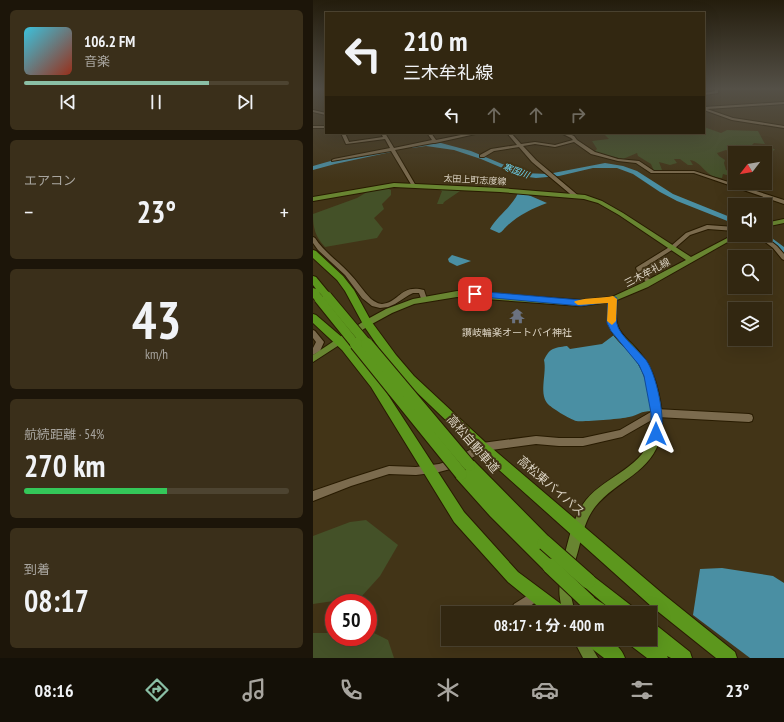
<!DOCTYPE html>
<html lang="ja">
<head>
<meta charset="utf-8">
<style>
	:root { --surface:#322711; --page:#3a2f1a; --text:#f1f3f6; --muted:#a8a59f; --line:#4d4431; --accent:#8abfa5 }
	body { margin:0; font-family:"PT Sans Narrow","Noto Sans JP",sans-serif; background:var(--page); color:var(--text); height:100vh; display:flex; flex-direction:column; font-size:15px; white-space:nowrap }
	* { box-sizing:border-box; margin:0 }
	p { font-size:13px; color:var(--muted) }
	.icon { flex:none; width:22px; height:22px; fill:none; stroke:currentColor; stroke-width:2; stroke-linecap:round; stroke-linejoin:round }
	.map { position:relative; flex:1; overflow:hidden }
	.side { display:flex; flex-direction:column; gap:10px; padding:10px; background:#1c1509; width:313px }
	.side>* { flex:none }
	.banner { position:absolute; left:12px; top:12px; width:380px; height:122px; border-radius:0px; box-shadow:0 4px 16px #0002,0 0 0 1px var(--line); background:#322711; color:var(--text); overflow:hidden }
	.needle { width:26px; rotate:239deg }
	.tools { position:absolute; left:415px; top:146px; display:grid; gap:8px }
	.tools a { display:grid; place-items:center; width:44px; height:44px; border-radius:0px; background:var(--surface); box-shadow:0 4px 16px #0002,0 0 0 1px var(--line); font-size:20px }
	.speed { position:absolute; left:12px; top:594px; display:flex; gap:8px; font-size:20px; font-weight:700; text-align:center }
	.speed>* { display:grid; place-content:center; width:52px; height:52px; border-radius:50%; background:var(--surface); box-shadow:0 4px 16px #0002,0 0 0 1px var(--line); line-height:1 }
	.speed .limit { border:6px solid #d22; background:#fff; color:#111 }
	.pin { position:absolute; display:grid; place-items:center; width:34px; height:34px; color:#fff; margin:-17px; border-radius:8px; box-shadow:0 2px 6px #0006 }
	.me { position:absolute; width:44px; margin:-22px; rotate:0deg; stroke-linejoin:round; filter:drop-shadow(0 0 3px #0008) }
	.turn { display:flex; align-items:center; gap:14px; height:84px; padding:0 12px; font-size:18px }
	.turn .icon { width:52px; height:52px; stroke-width:2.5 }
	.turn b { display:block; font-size:28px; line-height:34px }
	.lanes { display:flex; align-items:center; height:38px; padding:0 12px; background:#0003; justify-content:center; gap:20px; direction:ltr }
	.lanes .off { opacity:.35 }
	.big { font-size:30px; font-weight:700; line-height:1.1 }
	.side .tile { flex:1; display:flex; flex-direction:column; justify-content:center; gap:6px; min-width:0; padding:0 14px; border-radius:6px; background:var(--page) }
	.side .dial { align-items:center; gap:0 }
	.dial b { font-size:52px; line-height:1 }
	.song { display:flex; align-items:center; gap:12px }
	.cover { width:48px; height:48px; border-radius:6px; background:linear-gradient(135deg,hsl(190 70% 55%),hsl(10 70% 35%)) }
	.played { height:4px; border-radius:2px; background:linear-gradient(90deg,var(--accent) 70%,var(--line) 70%) }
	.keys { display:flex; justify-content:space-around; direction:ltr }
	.heat { display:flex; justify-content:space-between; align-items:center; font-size:22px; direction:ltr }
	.charge { height:6px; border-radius:3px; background:linear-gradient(90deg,#34c759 54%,var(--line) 0) }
	.trip { position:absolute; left:128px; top:606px; width:216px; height:40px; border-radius:0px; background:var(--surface); box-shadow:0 4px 16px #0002,0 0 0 1px var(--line); font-weight:700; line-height:40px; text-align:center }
	.dock { display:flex; height:64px; justify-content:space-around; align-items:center; background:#141007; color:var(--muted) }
	.dock .icon { width:28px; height:28px }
	.dock .active { color:var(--accent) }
	.dock b { font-size:18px; color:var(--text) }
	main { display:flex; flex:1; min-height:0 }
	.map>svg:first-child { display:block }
	.green { fill:#445128 }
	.water { fill:#4a8fa3 }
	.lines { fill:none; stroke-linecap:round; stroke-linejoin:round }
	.river { fill:#4a8fa3; fill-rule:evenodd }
	.minor-casing { stroke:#281b00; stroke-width:2 }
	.major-casing { stroke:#281b00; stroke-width:2 }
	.highway-casing { stroke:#281b00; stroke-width:2 }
	.minor { fill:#7b6b4e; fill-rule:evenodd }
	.major { fill:#688531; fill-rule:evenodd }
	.highway { fill:#5c971d; fill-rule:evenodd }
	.highway-bridge-far2-casing { stroke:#281b00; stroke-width:11; stroke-linecap:butt }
	.highway-bridge-far1-casing { stroke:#281b00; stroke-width:14; stroke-linecap:butt }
	.highway-bridge-casing { stroke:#281b00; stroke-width:17; stroke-linecap:butt }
	.highway-bridge-far2 { stroke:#5c971d; stroke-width:9 }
	.highway-bridge-far1 { stroke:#5c971d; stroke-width:12 }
	.highway-bridge { stroke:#5c971d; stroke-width:15 }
	.route { fill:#1a73e8; stroke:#114b97 }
	.slow { fill:#f59e0b }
	.labels { text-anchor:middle; stroke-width:4; stroke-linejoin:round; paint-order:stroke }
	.far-water-label { font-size:9px; font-style:italic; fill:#6ed7f4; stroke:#423417 }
	.far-street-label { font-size:9px; fill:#dcd4c4; stroke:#423417 }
	.street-label { font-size:10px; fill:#dcd4c4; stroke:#423417 }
	.poi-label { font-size:10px; fill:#dcd4c4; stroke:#423417 }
	.near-street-label { font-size:12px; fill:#dcd4c4; stroke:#423417 }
</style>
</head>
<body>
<main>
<section class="side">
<div class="tile">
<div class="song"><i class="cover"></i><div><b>106.2 FM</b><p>音楽</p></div></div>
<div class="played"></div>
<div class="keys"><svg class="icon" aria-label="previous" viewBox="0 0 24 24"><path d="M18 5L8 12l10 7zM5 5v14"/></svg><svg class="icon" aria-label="pause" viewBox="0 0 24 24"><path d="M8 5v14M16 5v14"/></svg><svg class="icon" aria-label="next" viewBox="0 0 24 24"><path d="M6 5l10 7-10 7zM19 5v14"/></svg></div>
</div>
<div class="tile"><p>エアコン</p>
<div class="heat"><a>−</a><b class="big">23°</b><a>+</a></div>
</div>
<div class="tile dial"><b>43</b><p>km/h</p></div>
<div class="tile"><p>航続距離 · 54%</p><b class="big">270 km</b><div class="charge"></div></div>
<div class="tile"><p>到着</p><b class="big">08:17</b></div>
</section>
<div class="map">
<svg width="471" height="658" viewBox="0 0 471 658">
	<rect width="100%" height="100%" fill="#423417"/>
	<g class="green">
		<path d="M391 127 408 133 414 130 445 131 452 144 441 143 439 145 451 148 462 149 452 159V153L422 154 413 150 404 153 406 156 412 160 411 163 413 170 421 172 417 176 410 174 409 178C392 178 390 162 377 160L380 165H375L367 159H361L364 163 357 165 346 162 349 170 341 171 338 164 325 156 324 153 310 159 281 152 284 149 279 141 296 139 292 135 293 133H391Z"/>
		<path d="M72 187 78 190V195L69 204 71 209 61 218 70 229 64 238 12 247C2 236 0 228 0 214L44 198 54 192Z"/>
		<path d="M123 188 150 189 131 202 130 204H124L129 191Z"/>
		<path d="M53 520 85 545 67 576 48 597 0 604V536L37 522Z"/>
		<path d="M0 633H21V637H55V633H61L75 640 81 658H0Z"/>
	</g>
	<g class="water">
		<path d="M205 193 213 194 234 203C220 208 206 215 195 225 191 228 190 232 186 233L177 229C184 216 199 207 205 193Z"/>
		<path d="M139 255 158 261 144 266 136 262 135 259Z"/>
		<path d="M301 335 318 352 335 376 339 411C327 411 326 415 316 417 308 419 270 422 263 421 257 419 238 408 234 403 226 392 234 373 231 360 237 348 240 348 254 346L257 349 289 344Z"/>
		<path d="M409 568 460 576 471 583V658H437L380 615 387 569Z"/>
	</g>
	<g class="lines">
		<g class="river">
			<path d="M113 143H128L158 151 211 173 235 174 292 163 310 166 324 171 360 194 422 219V224L364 201 347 192 320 174 304 168H280L246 176 223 178 208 176 168 159 141 150 113 146 99 148 96 146 99 144Z"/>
			<path d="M76 149 78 150V152L22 164 0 170V166L21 160Z"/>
			<path d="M452 233 471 247V254L468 253 449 237 448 235H452Z"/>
		</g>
		<defs>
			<g id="minor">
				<path d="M401 89H405V93L391 95V93L402 91Z"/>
				<path d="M471 102V104L394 109 420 118 471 126V128L419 120 391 110V107Z"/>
				<path d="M0 110 13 113V115L0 112Z"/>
				<rect x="0" y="126" width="13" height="2"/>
				<path d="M28 133H32L36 142 70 137 68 133H72L81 148 119 140 114 133H118L123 140 158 133H167L122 143H120L82 150 103 186 101 187 99 186 78 151 19 161V160L21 159 77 148 72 139 33 144Z"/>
				<path d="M194 133H198L208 144 222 142 242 145 260 140 258 138 248 133H254L261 136 264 140 282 152 305 159 326 161 341 171H381L471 200V204L381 173H338L323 163 305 161 278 154 261 142 242 147 222 144 210 146 223 160 267 197 262 198 219 162 206 147 181 151 171 157H167V155L178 149 204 145Z"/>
				<path d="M394 225 422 227V231L395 229 377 235 362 248 329 269 330 271 339 282 338 283H334L325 273 323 268 324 267 358 246 373 233Z"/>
				<path d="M443 235H450L464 246 471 254V260L469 259 460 248Z"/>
				<path d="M0 237 2 238C11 252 25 261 36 273 44 281 50 291 58 299 61 301 65 304 69 304 86 303 87 284 111 290L114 299 113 301H109L106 293H100L96 295 82 304 75 307 67 308 59 306 49 298 32 275 5 250 0 243Z"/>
				<path d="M0 330 2 331 11 342 7 351 0 355V348L3 342 0 338Z"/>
				<path d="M343 409 436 414 439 415 440 418 439 421 436 422 344 417 309 437 270 446H246L223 444 171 451 141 468 126 472 103 475 76 474 38 486 0 501V491L38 478 76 466 103 467 126 464 139 460 169 443 223 436 246 438H270L307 430Z"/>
				<path d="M223 590 227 591 228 595 227 599 209 612 206 613 201 612 199 608 201 604Z"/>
			</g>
			<g id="major">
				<path d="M81 183 187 188 272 195 289 201 310 213 378 257 422 234V235H427L335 287 304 300C299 337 312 332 330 357 344 374 352 413 348 435 339 474 304 479 282 507 268 525 268 549 259 569L255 571 251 569 249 565C255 543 259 518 273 500 293 475 334 467 338 432 341 411 337 382 326 364 310 338 290 339 296 302L268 306 144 297 101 304 79 313 57 325 0 362V355L51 321 73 309 100 299 144 291 268 300 299 297 329 283 373 260 306 215 285 203 271 199 187 192 81 187 0 201V197Z"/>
				<path d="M471 219V223L452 227V223Z"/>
				<path d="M253 574 257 576 259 580 258 596 262 613H250C247 601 244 588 249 576Z"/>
				<path d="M260 639H274L285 658H270Z"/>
			</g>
			<g id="highway">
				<path d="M0 250 3 251 30 276 41 290 58 321 83 355 101 376 173 443 350 594 422 652 424 658H403L338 606 165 451 93 382 75 361 51 326 32 291 24 280 0 258Z"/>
				<path d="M0 276 3 277 17 294 19 296 17 298H11L6 292 11 299 9 301H3L0 298V288L3 289 0 285Z"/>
				<path d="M0 314 3 315 37 344 66 381 151 512 205 572 252 607 254 613H233L195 582 141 522 58 387 29 350 0 323Z"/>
				<path d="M156 459 161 461 237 538 239 543 237 548 232 550 242 561 245 566 242 571 237 574 232 571 177 516 143 478 141 474 143 470 148 468 151 469 150 465 151 461Z"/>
				<path d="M275 573 280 576 320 607 322 613H302L270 586 267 581 270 576Z"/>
				<path d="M275 594 295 607 297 613C284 613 273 616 267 602L269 596Z"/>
				<path d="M337 623 343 625 377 652 379 658H358L354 656 355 658H334L317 645 315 639H337Z"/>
				<path d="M272 639C289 639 305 639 312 658H291L274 645Z"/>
			</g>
		</defs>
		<use href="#minor" class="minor-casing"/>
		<use href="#major" class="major-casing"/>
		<use href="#highway" class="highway-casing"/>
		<use href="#minor" class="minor"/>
		<use href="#major" class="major"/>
		<use href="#highway" class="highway"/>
		<defs>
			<g id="highway-bridge-far2">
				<path d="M14 296 55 345"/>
				<path d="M6 299 43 345"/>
			</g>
			<g id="highway-bridge-far1">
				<path d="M43 344 148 474"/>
				<path d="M54 344 156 465"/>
			</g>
			<g id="highway-bridge">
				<path d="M232 543 275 581"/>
				<path d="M237 566 275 602"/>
			</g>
		</defs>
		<use href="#highway-bridge-far2" class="highway-bridge-far2-casing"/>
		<use href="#highway-bridge-far1" class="highway-bridge-far1-casing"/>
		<use href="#highway-bridge" class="highway-bridge-casing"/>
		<use href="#highway-bridge-far2" class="highway-bridge-far2"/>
		<use href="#highway-bridge-far1" class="highway-bridge-far1"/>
		<use href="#highway-bridge" class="highway-bridge"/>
	</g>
	<linearGradient id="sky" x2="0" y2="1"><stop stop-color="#241d0d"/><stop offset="0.49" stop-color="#545047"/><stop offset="1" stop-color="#545047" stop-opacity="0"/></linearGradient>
	<rect width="471" height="181" fill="url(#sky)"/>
	<path class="route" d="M162 291 268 300 303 297 304 299C304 307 302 317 304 324 306 335 325 350 333 360 343 373 354 422 347 437L343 439 339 437 338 434V413L331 376 326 365 298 331 294 323 295 302 268 306 159 296 158 294 159 292Z"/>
	<path class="slow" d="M300 296 304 299 303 321 299 325 294 321 295 303 265 305 261 302C265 298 292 298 300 296Z"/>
	<defs>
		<symbol id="temple-bare" viewBox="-9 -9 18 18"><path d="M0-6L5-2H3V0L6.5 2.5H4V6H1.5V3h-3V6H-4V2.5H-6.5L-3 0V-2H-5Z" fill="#6b7280" stroke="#423417" stroke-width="2.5" paint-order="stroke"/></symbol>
	</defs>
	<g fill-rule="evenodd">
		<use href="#temple-bare" x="193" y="305" width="22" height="22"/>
	</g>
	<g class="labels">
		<g class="far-water-label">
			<text transform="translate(203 171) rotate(20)" y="3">寒国川</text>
		</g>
		<g class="far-street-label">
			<text transform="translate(162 180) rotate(3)" y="3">太田上町志度線</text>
		</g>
		<g class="street-label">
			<text transform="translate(334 272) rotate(-28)" y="4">三木牟礼線</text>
		</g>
		<g class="poi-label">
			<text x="204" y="336">讃岐輪楽オートバイ神社</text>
		</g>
		<g class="near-street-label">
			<text transform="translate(160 444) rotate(49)" y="4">高松自動車道</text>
			<text transform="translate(238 486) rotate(41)" y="4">高松東バイパス</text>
		</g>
	</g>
</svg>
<div class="tools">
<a><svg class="needle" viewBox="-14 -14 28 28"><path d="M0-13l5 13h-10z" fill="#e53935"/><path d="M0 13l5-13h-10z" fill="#a8a59f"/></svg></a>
<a><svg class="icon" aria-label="sound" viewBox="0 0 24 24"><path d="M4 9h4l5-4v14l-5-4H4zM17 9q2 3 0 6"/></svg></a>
<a><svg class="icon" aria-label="search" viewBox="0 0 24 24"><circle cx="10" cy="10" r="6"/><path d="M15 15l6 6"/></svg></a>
<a><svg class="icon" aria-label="layers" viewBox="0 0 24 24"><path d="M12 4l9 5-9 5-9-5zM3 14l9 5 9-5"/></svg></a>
</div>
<div class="speed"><div class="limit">50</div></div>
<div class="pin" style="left:162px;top:294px;background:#d93025"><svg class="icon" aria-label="arrive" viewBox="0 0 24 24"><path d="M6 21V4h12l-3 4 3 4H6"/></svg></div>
<svg class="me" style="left:343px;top:434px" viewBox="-20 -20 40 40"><path d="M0-17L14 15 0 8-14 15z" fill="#1a73e8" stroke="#fff" stroke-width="4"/></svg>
<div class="trip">08:17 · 1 分 · 400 m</div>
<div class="banner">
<div class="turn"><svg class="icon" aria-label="left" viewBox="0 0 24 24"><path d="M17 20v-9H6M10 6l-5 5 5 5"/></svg><div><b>210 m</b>三木牟礼線</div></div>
<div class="lanes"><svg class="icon" aria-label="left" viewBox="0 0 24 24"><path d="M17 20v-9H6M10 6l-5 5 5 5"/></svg><svg class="icon off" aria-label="ahead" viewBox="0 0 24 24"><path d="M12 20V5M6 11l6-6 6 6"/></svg><svg class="icon off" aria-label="ahead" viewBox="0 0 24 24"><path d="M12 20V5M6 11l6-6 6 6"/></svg><svg class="icon off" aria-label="right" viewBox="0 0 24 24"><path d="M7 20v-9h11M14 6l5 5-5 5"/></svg></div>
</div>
</div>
</main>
<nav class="dock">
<b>08:16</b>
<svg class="icon active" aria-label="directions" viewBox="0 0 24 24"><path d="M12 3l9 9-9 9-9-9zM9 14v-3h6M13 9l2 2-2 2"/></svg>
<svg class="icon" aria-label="music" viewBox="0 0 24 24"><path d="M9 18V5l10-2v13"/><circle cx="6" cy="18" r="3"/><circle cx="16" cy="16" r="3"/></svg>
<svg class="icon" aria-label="phone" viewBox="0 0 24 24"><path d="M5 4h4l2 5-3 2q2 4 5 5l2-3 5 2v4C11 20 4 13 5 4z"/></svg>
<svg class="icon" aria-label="climate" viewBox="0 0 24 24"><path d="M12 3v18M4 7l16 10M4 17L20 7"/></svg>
<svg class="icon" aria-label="car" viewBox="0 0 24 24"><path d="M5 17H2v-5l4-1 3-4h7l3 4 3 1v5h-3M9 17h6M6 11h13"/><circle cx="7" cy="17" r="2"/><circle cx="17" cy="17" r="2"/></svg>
<svg class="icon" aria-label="filters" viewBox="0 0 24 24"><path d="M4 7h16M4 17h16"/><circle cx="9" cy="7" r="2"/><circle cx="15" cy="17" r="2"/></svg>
<b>23°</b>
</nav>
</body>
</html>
